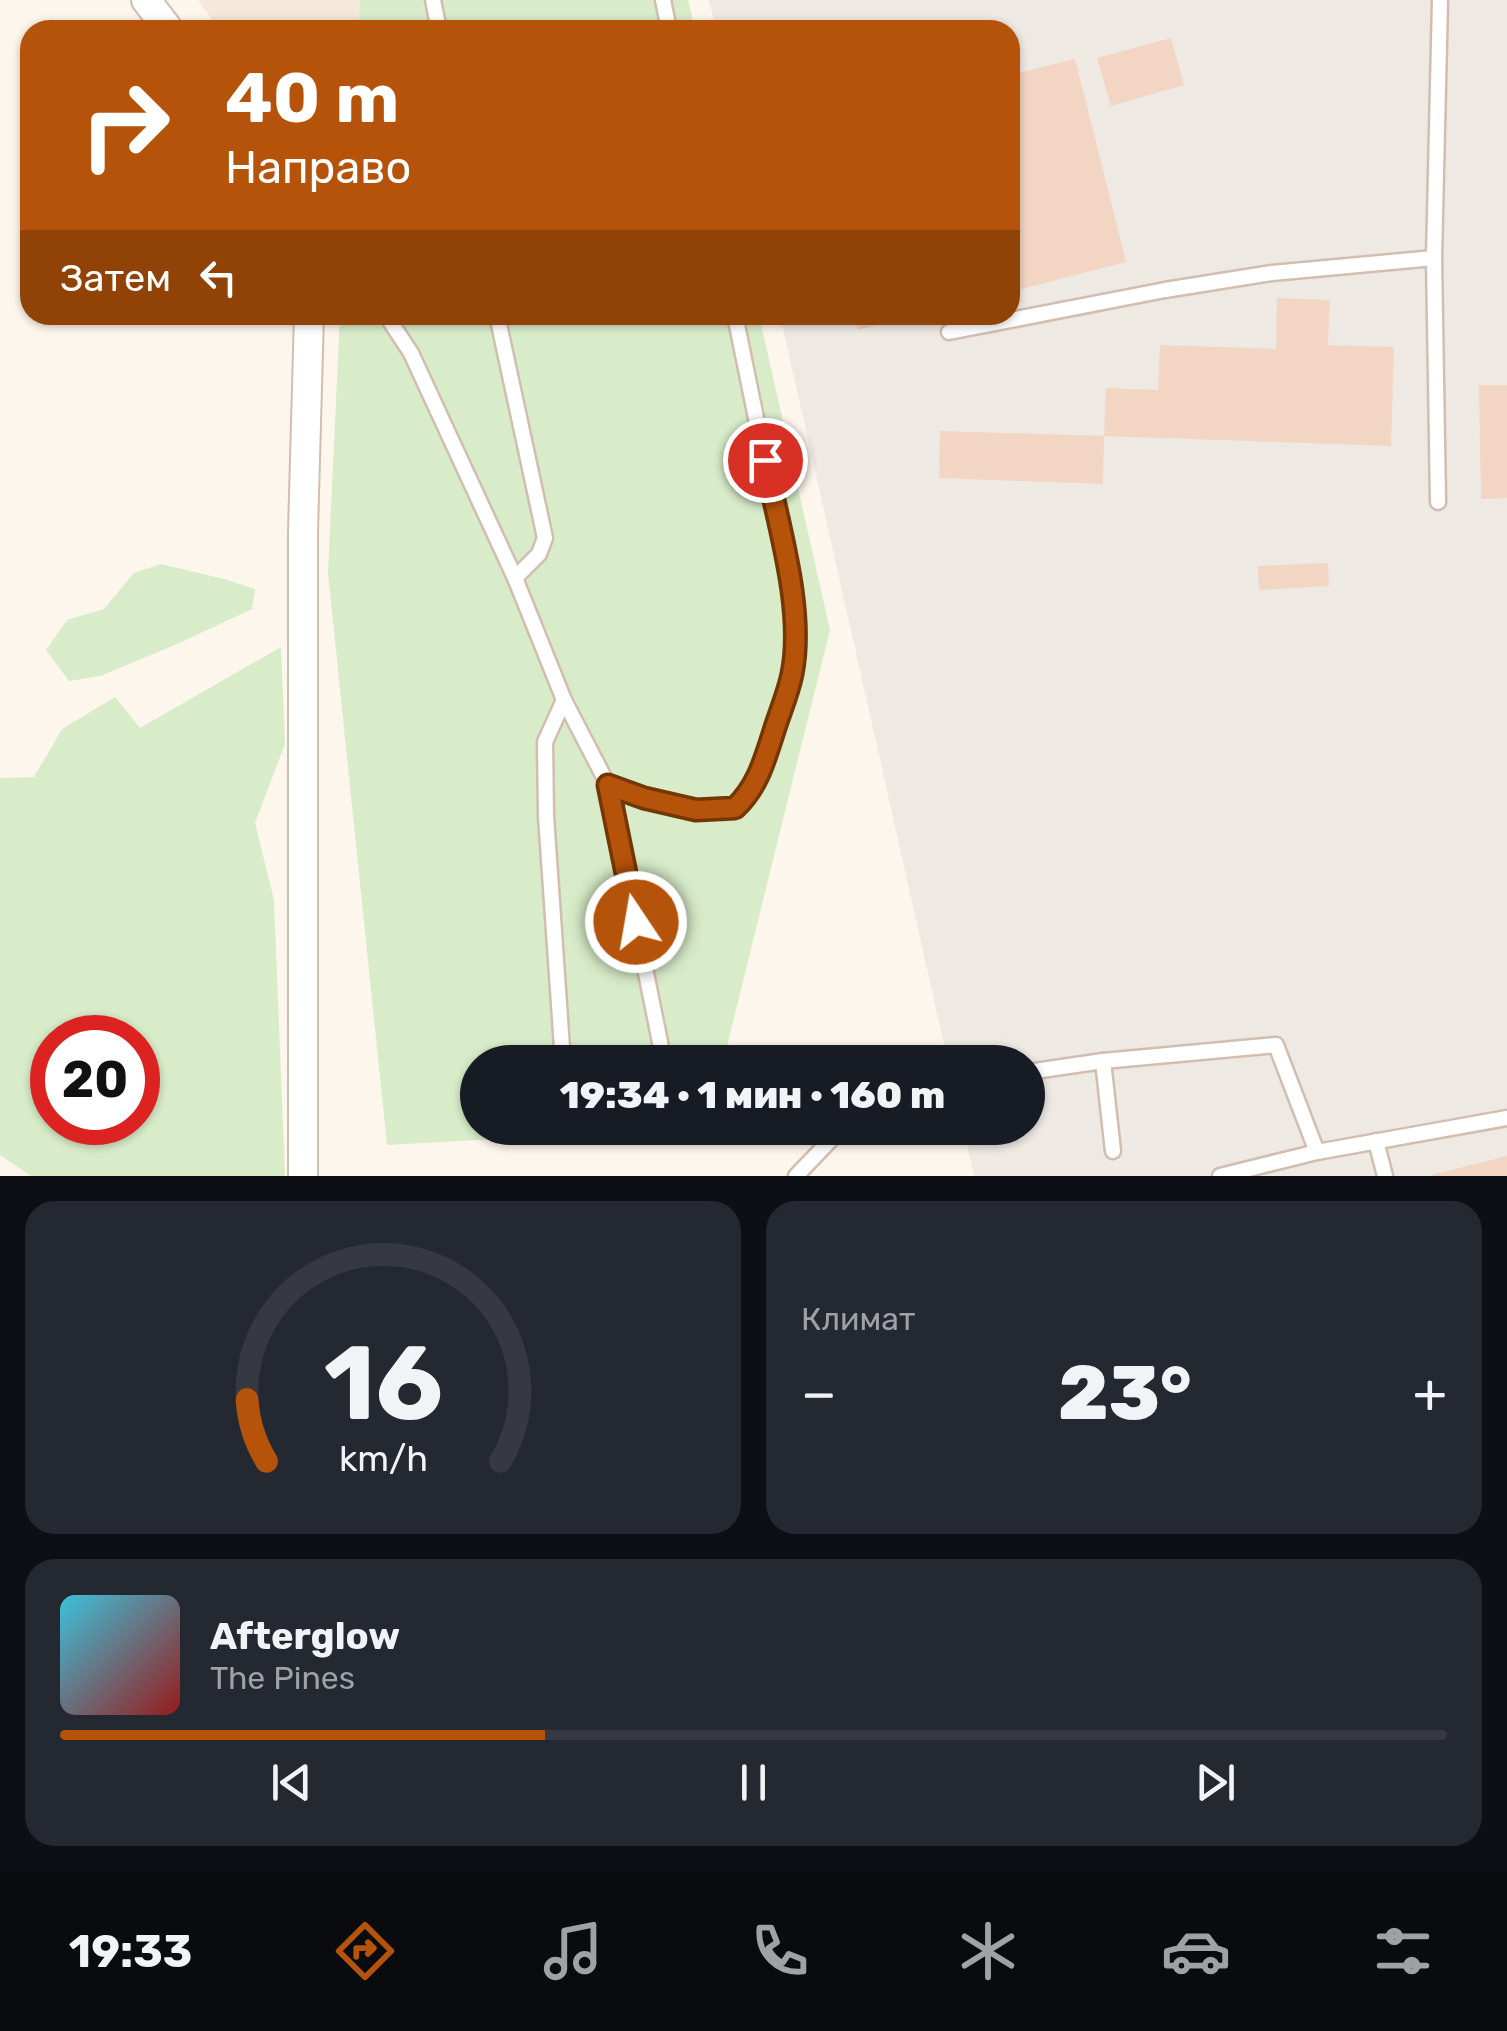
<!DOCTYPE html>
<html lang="ru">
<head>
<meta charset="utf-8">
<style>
	:root { --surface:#171b24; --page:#242831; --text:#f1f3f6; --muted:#9ea1a6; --line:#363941; --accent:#b45309 }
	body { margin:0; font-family:Rubik,sans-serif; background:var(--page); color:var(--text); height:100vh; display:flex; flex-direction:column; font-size:38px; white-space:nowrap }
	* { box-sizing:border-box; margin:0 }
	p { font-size:32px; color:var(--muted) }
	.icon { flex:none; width:55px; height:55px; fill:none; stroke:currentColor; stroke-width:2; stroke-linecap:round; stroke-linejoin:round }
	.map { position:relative; height:1176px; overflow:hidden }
	.side { display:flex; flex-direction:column; gap:25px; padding:25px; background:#0d0f14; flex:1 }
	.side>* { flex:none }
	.hud { position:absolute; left:20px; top:20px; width:1000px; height:305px; border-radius:30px; box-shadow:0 2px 8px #0004; background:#b45309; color:#fff; overflow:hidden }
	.speed { position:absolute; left:30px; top:1015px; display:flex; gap:20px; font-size:50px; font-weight:700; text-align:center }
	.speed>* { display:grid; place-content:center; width:130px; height:130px; border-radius:50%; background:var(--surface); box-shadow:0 2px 8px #0004; line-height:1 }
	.speed .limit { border:15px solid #d22; background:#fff; color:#111 }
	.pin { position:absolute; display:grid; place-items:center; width:85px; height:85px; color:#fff; margin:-42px; border:5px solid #fff; border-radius:50%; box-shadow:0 2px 10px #0007 }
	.me { position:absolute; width:110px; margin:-55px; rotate:348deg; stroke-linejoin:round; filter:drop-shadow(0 0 8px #0008) }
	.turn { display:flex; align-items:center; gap:35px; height:210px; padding:0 40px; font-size:45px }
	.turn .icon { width:130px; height:130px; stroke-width:2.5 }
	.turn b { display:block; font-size:70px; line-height:85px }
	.then { display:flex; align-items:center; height:95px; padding:0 40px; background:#0003; gap:20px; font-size:38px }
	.big { font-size:75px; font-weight:800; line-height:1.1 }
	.side .card { flex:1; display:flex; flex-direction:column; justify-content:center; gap:15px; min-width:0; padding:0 35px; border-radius:30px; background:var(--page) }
	.side .dial { align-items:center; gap:0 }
	.dial svg { height:260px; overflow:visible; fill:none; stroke:var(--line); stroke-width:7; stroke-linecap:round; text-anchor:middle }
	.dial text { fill:var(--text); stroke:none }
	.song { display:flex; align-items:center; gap:30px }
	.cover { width:120px; height:120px; border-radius:15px; background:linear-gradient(135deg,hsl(190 70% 55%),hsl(0 70% 35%)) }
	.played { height:10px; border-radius:5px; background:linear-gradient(90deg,var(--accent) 35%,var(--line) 35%) }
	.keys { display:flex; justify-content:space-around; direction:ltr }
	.heat { display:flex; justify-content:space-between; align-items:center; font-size:55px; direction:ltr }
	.side .tiles { flex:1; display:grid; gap:25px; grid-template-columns:1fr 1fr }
	.card:last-child { grid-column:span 2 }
	.trip { position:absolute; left:460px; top:1045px; width:585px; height:100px; border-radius:50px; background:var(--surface); box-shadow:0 2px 8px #0004; font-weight:800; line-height:100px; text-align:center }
	.tab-bar { display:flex; height:160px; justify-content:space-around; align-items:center; background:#090b0e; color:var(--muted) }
	.tab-bar .icon { width:70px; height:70px }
	.tab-bar .active { color:var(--accent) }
	.tab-bar b { font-size:45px; color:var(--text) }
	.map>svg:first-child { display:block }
	.residential { fill:#f5e8da }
	.industrial { fill:#efe9e4 }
	.green { fill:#d8ecc9; fill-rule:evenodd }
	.building { fill:#f3d5c3 }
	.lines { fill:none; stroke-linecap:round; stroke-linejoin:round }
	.lane-casing { stroke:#d1beb0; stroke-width:19 }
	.street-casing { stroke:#d1beb0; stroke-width:32 }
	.lane { stroke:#fff; stroke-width:14 }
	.street { stroke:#fff; stroke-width:28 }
	.route-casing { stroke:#753606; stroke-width:25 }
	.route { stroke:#b45309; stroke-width:18 }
</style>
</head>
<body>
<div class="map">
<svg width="1507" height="1176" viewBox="0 0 1507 1176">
	<rect width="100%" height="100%" fill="#fdf6ec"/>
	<path class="residential" d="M198 0H360L358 30H219Z"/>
	<path class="industrial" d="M709 0H1507V1176H974L963 1128H1028V1062H948L780 315H1010V30H716Z"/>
	<g class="green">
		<path d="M360 0H688L695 30H358Z"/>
		<path d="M340 315H759L830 630 723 1062H478V1128H692L387 1145 328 573Z"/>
		<path d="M161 564 224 579 255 589 252 609 175 645 100 676 69 681 46 650 67 620 104 609 134 573Z"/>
		<path d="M281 647 285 744 255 823 274 900 285 1176H31L0 1155V778L34 777 62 729 115 697 140 728ZM52 1038H138V1122H52Z"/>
	</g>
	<g class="building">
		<path d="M1171 38 1184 85 1111 106 1097 58Z"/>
		<path d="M1075 59 1126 262 1010 292V75Z"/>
		<path d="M1277 298 1330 300 1328 345 1394 347 1391 446 1104 436 1106 388 1158 390 1160 345 1276 349Z"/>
		<path d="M855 315H912V316L858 330Z"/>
		<path d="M1479 385H1507V498L1481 499Z"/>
		<path d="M940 431 1104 436 1103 484 939 478Z"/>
		<path d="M1328 563 1329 586 1259 590 1258 566Z"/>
		<path d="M1507 1156V1176H1431V1175Z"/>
	</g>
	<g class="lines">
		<defs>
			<g id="lane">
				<path d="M433 0 439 30"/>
				<path d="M663 0 669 30"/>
				<path d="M386 315 411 353 515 578 564 700 608 785 664 1062"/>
				<path d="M497 315 545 538 539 554 515 578"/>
				<path d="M949 332 1165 290 1272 273 1434 258"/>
				<path d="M1438 502 1434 258 1440 0"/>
				<path d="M608 785 644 798 696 810 735 808 749 795 761 772 792 674 795 635 792 595 735 315"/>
				<path d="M1103 1061 1113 1151"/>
				<path d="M563 1062 546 816 545 742 564 700"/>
				<path d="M1028 1072 1103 1061 1276 1045 1317 1152"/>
				<path d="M1376 1141 1385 1176"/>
				<path d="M796 1176 842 1128"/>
				<path d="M1220 1176 1317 1152 1507 1118"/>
			</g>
			<g id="street">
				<path d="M146 0 169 30"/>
				<path d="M303 1176V531L309 315"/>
			</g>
		</defs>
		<use href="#lane" class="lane-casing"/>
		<use href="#street" class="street-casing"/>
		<use href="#lane" class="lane"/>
		<use href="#street" class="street"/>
	</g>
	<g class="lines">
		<defs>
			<path id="route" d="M636 922 608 785 644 798 696 810 735 808C757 787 764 762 773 734 779 714 788 694 792 674 805 610 778 524 765 460"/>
		</defs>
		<use href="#route" class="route-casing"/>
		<use href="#route" class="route"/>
	</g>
</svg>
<div class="speed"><div class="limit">20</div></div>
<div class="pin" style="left:765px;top:460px;background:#d93025"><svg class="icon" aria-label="arrive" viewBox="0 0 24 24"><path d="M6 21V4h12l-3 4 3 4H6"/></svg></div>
<svg class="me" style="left:636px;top:922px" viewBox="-20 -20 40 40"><circle r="17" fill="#b45309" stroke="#fff" stroke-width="3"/><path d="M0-11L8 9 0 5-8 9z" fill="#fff"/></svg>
<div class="trip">19:34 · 1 мин · 160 m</div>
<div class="hud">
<div class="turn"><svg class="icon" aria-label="right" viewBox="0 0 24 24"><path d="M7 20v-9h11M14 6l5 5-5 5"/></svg><div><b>40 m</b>Направо</div></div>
<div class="then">Затем<svg class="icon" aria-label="left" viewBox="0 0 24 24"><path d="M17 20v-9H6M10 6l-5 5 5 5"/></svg></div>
</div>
</div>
<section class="side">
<div class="tiles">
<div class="card dial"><svg viewBox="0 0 100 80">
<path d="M14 69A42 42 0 1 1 86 69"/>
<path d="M14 69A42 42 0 0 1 8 50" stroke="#b45309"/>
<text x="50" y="56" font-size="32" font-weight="700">16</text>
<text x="50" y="72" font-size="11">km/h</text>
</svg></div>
<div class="card"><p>Климат</p>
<div class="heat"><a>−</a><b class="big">23°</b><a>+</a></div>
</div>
<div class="card">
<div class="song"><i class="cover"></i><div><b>Afterglow</b><p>The Pines</p></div></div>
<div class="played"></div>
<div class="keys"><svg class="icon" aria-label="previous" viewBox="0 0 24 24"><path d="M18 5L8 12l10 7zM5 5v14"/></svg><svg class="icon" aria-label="pause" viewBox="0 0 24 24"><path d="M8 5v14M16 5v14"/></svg><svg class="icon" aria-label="next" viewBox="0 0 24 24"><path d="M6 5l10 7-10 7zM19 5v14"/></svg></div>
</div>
</div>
</section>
<nav class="tab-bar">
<b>19:33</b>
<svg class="icon active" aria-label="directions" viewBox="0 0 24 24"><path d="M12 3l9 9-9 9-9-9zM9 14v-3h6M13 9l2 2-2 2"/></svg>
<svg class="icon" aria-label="music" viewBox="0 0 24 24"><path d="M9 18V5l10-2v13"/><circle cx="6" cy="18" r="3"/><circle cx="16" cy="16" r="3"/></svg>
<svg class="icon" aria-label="phone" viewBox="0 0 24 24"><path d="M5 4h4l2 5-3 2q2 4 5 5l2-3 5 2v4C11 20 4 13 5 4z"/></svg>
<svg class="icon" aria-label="climate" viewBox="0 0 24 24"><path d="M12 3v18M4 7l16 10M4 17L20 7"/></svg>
<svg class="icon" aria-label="car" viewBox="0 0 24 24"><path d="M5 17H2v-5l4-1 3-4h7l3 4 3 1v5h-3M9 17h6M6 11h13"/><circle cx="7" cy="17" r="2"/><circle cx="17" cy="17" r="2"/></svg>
<svg class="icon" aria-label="filters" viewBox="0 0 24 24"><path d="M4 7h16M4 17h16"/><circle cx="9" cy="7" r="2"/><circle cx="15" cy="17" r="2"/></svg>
</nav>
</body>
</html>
